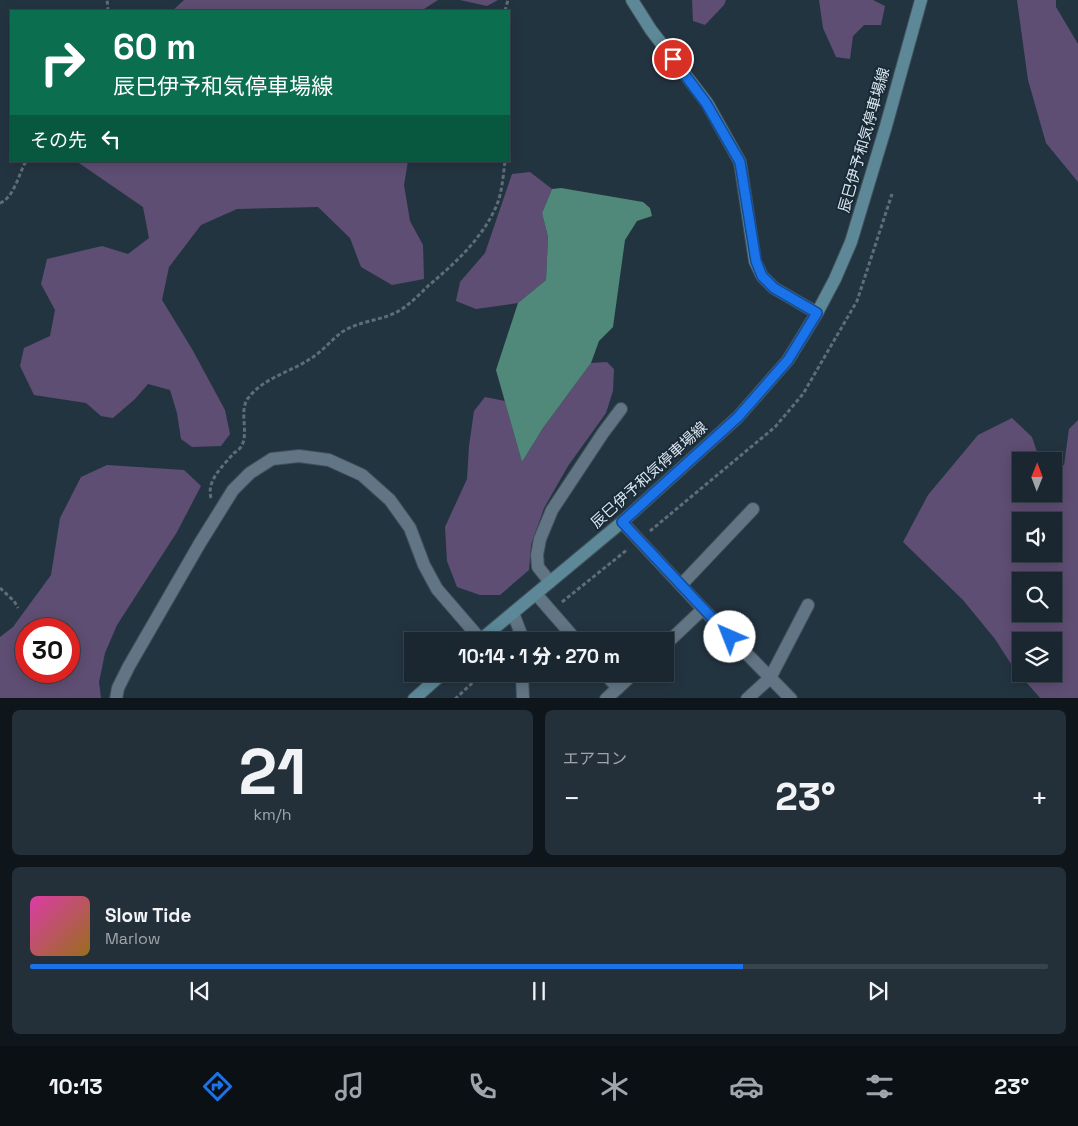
<!DOCTYPE html>
<html lang="ja">
<head>
<meta charset="utf-8">
<style>
	:root { --surface:#1a2731; --page:#232f39; --text:#f1f3f6; --muted:#9fa5ab; --line:#38444d; --accent:#1a73e8 }
	body { margin:0; font-family:"Space Grotesk","Noto Sans JP",sans-serif; background:var(--page); color:var(--text); height:100vh; display:flex; flex-direction:column; font-size:19px; white-space:nowrap }
	* { box-sizing:border-box; margin:0 }
	p { font-size:16px; color:var(--muted) }
	.icon { flex:none; width:28px; height:28px; fill:none; stroke:currentColor; stroke-width:2; stroke-linecap:round; stroke-linejoin:round }
	.map { position:relative; height:698px; overflow:hidden }
	.drawer { display:flex; flex-direction:column; gap:12px; padding:12px; background:#0e151b; flex:1 }
	.drawer>* { flex:none }
	.banner { position:absolute; left:10px; top:10px; width:500px; height:152px; border-radius:0px; box-shadow:0 2px 12px #0003,0 0 0 1px var(--line); background:#0b6e4f; color:#fff; overflow:hidden }
	.needle { width:32px; rotate:1deg }
	.buttons { position:absolute; left:1012px; top:452px; display:grid; gap:10px }
	.buttons a { display:grid; place-items:center; width:50px; height:50px; border-radius:0px; background:var(--surface); box-shadow:0 2px 12px #0003,0 0 0 1px var(--line); font-size:25px }
	.speed { position:absolute; left:15px; top:618px; display:flex; gap:10px; font-size:25px; font-weight:700; text-align:center }
	.speed>* { display:grid; place-content:center; width:65px; height:65px; border-radius:50%; background:var(--surface); box-shadow:0 2px 12px #0003,0 0 0 1px var(--line); line-height:1 }
	.speed .limit { border:8px solid #d22; background:#fff; color:#111 }
	.pin { position:absolute; display:grid; place-items:center; width:42px; height:42px; color:#fff; margin:-21px; border:2px solid #fff; border-radius:50%; box-shadow:0 1px 5px #0007 }
	.me { position:absolute; width:55px; margin:-28px; rotate:316deg; stroke-linejoin:round; filter:drop-shadow(0 0 4px #0008) }
	.turn { display:flex; align-items:center; gap:18px; height:105px; padding:0 20px; font-size:22px }
	.turn .icon { width:65px; height:65px; stroke-width:2.5 }
	.turn b { display:block; font-size:35px; line-height:42px }
	.then { display:flex; align-items:center; height:48px; padding:0 20px; background:#0003; gap:10px; font-size:19px }
	.big { font-size:38px; font-weight:800; line-height:1.1 }
	.drawer .tile { flex:1; display:flex; flex-direction:column; justify-content:center; gap:8px; min-width:0; padding:0 18px; border-radius:8px; background:var(--page) }
	.drawer .dial { align-items:center; gap:0 }
	.dial b { font-size:65px; line-height:1 }
	.song { display:flex; align-items:center; gap:15px }
	.cover { width:60px; height:60px; border-radius:8px; background:linear-gradient(135deg,hsl(320 70% 55%),hsl(40 70% 35%)) }
	.played { height:5px; border-radius:2px; background:linear-gradient(90deg,var(--accent) 70%,var(--line) 70%) }
	.keys { display:flex; justify-content:space-around; direction:ltr }
	.heat { display:flex; justify-content:space-between; align-items:center; font-size:28px; direction:ltr }
	.drawer .tiles { flex:1; display:grid; gap:12px; grid-template-columns:1fr 1fr }
	.tile:last-child { grid-column:span 2 }
	.trip { position:absolute; left:404px; top:632px; width:270px; height:50px; border-radius:0px; background:var(--surface); box-shadow:0 2px 12px #0003,0 0 0 1px var(--line); font-weight:800; line-height:50px; text-align:center }
	.tab-bar { display:flex; height:80px; justify-content:space-around; align-items:center; background:#0a1014; color:var(--muted) }
	.tab-bar .icon { width:35px; height:35px }
	.tab-bar .on { color:var(--accent) }
	.tab-bar b { font-size:22px; color:var(--text) }
	.map>svg:first-child { display:block }
	.green { fill:#5f4e73; fill-rule:evenodd }
	.water { fill:#50887a }
	.lines { fill:none; stroke-linecap:round; stroke-linejoin:round }
	.street-casing { stroke:#41515b; stroke-width:14 }
	.secondary-casing { stroke:#41515b; stroke-width:14 }
	.path { stroke:#5e6d79; stroke-width:3; stroke-dasharray:4 2.5; stroke-linecap:butt }
	.street { stroke:#627584; stroke-width:12 }
	.secondary { stroke:#5c8898; stroke-width:12 }
	.route-casing { stroke:#114b97; stroke-width:12 }
	.route { stroke:#1a73e8; stroke-width:9 }
	.labels { text-anchor:middle; stroke-width:4; stroke-linejoin:round; paint-order:stroke }
	.street-label { font-size:15px; fill:#dce7ef; stroke:#192a37 }
</style>
</head>
<body>
<div class="map">
<svg width="1078" height="699" viewBox="0 0 1078 699">
	<rect width="100%" height="100%" fill="#233441"/>
	<g class="green">
		<path d="M184 0H438L421 11H172Z"/>
		<path d="M460 0H498L487 6Z"/>
		<path d="M692 0H726L724 5 705 25 693 21Z"/>
		<path d="M819 0H873L885 6 881 25H864L853 36 850 59 836 57 823 28Z"/>
		<path d="M1017 0H1056V7L1078 44V182L1046 143 1028 80Z"/>
		<path d="M76 161H408L404 185 410 221 423 245 424 279 392 285 361 267 350 238 318 207 237 209 201 225 169 267 162 300 192 349 225 410 230 434 221 446 192 447 181 439 177 413 170 390 148 384 135 399 113 418 101 416 86 403 34 395 20 366 24 348 50 336 55 310 41 284 47 259 102 246 128 254 149 238 143 207Z"/>
		<path d="M530 172 552 189 542 213 548 237 546 280 518 303 476 309 456 301 460 282 485 253 512 174Z"/>
		<path d="M607 362 614 369 613 391 606 413 568 466 544 508 531 545 529 570 500 595H480L457 587 447 561 445 527 467 479 469 446 474 411 485 397 505 401 522 462 543 428 591 363Z"/>
		<path d="M1012 418 1032 437 1040 461H1021V494H1054V469L1064 465 1069 429 1078 420V698H1040L1013 667 995 639 963 600 903 542 928 495 978 435ZM1021 521H1054V554H1021ZM1021 581H1054V614H1021ZM1021 641H1054V674H1021Z"/>
		<path d="M107 465 184 470 201 486 177 532 117 625 105 653 99 682 101 698H0V637L13 627 51 575 60 518 81 477ZM26 629H69V671H26Z"/>
	</g>
	<path class="water" d="M561 188 643 202 650 208 652 216 637 221 625 240 613 327 599 341 591 363 543 428 522 462 496 370 518 303 546 280 548 237 542 213 552 189Z"/>
	<g class="lines">
		<defs>
			<g id="street">
				<path d="M622 522 703 609 791 699"/>
				<path d="M550 582 538 567 537 555 540 539 552 510 603 433 621 409"/>
				<path d="M681 585 753 509"/>
				<path d="M536 594 577 641"/>
				<path d="M513 613 521 634V641"/>
				<path d="M665 645 703 609"/>
				<path d="M522 674 523 699"/>
				<path d="M605 674 618 688"/>
				<path d="M116 699 118 688 129 666 200 543 233 490 250 473 272 459 299 456 329 460 362 475 390 500 410 528 424 565 437 589 481 640"/>
				<path d="M606 699 633 674"/>
				<path d="M747 699 770 678 808 605"/>
			</g>
			<g id="secondary">
				<path d="M632 0 651 30 707 103 740 162 755 261 762 276 774 288 817 313"/>
				<path d="M479 641 622 522 738 417 788 360 817 313 835 279 851 242 886 126 921 0"/>
				<path d="M414 699 442 674"/>
			</g>
		</defs>
		<use href="#street" class="street-casing"/>
		<use href="#secondary" class="secondary-casing"/>
		<g class="path">
			<path d="M107 11 108 8 107 0"/>
			<path d="M505 11 508 0"/>
			<path d="M0 203C14 198 19 173 26 161"/>
			<path d="M211 498C206 480 224 465 234 453 237 451 241 448 242 445 249 432 238 409 249 397 264 378 290 372 310 359 322 352 331 340 342 332 360 320 384 321 402 309 411 303 420 294 428 286 454 264 480 241 495 209 502 195 503 177 505 161"/>
			<path d="M650 531 775 427 803 394 857 301 892 194"/>
			<path d="M0 588 14 601 18 608"/>
			<path d="M562 602 628 549"/>
			<path d="M455 699 482 674"/>
		</g>
		<use href="#street" class="street"/>
		<use href="#secondary" class="secondary"/>
	</g>
	<g class="lines">
		<defs>
			<path id="route" d="M673 59 706 103 740 162 756 261 762 276 774 288 817 313 788 360 738 417 622 522 730 637"/>
		</defs>
		<use href="#route" class="route-casing"/>
		<use href="#route" class="route"/>
	</g>
	<g class="labels">
		<g class="street-label">
			<text transform="translate(864 140) rotate(-74)" y="5">辰巳伊予和気停車場線</text>
			<text transform="translate(649 475) rotate(-42)" y="5">辰巳伊予和気停車場線</text>
		</g>
	</g>
</svg>
<div class="buttons">
<a><svg class="needle" viewBox="-14 -14 28 28"><path d="M0-13l5 13h-10z" fill="#e53935"/><path d="M0 13l5-13h-10z" fill="#9fa5ab"/></svg></a>
<a><svg class="icon" aria-label="sound" viewBox="0 0 24 24"><path d="M4 9h4l5-4v14l-5-4H4zM17 9q2 3 0 6"/></svg></a>
<a><svg class="icon" aria-label="search" viewBox="0 0 24 24"><circle cx="10" cy="10" r="6"/><path d="M15 15l6 6"/></svg></a>
<a><svg class="icon" aria-label="layers" viewBox="0 0 24 24"><path d="M12 4l9 5-9 5-9-5zM3 14l9 5 9-5"/></svg></a>
</div>
<div class="speed"><div class="limit">30</div></div>
<div class="pin" style="left:673px;top:59px;background:#d93025"><svg class="icon" aria-label="arrive" viewBox="0 0 24 24"><path d="M6 21V4h12l-3 4 3 4H6"/></svg></div>
<svg class="me" style="left:730px;top:637px" viewBox="-20 -20 40 40"><circle r="19" fill="#fff"/><path d="M0-13L10 11 0 6-10 11z" fill="#1a73e8"/></svg>
<div class="trip">10:14 · 1 分 · 270 m</div>
<div class="banner">
<div class="turn"><svg class="icon" aria-label="right" viewBox="0 0 24 24"><path d="M7 20v-9h11M14 6l5 5-5 5"/></svg><div><b>60 m</b>辰巳伊予和気停車場線</div></div>
<div class="then">その先<svg class="icon" aria-label="left" viewBox="0 0 24 24"><path d="M17 20v-9H6M10 6l-5 5 5 5"/></svg></div>
</div>
</div>
<section class="drawer">
<div class="tiles">
<div class="tile dial"><b>21</b><p>km/h</p></div>
<div class="tile"><p>エアコン</p>
<div class="heat"><a>−</a><b class="big">23°</b><a>+</a></div>
</div>
<div class="tile">
<div class="song"><i class="cover"></i><div><b>Slow Tide</b><p>Marlow</p></div></div>
<div class="played"></div>
<div class="keys"><svg class="icon" aria-label="previous" viewBox="0 0 24 24"><path d="M18 5L8 12l10 7zM5 5v14"/></svg><svg class="icon" aria-label="pause" viewBox="0 0 24 24"><path d="M8 5v14M16 5v14"/></svg><svg class="icon" aria-label="next" viewBox="0 0 24 24"><path d="M6 5l10 7-10 7zM19 5v14"/></svg></div>
</div>
</div>
</section>
<nav class="tab-bar">
<b>10:13</b>
<svg class="icon on" aria-label="directions" viewBox="0 0 24 24"><path d="M12 3l9 9-9 9-9-9zM9 14v-3h6M13 9l2 2-2 2"/></svg>
<svg class="icon" aria-label="music" viewBox="0 0 24 24"><path d="M9 18V5l10-2v13"/><circle cx="6" cy="18" r="3"/><circle cx="16" cy="16" r="3"/></svg>
<svg class="icon" aria-label="phone" viewBox="0 0 24 24"><path d="M5 4h4l2 5-3 2q2 4 5 5l2-3 5 2v4C11 20 4 13 5 4z"/></svg>
<svg class="icon" aria-label="climate" viewBox="0 0 24 24"><path d="M12 3v18M4 7l16 10M4 17L20 7"/></svg>
<svg class="icon" aria-label="car" viewBox="0 0 24 24"><path d="M5 17H2v-5l4-1 3-4h7l3 4 3 1v5h-3M9 17h6M6 11h13"/><circle cx="7" cy="17" r="2"/><circle cx="17" cy="17" r="2"/></svg>
<svg class="icon" aria-label="filters" viewBox="0 0 24 24"><path d="M4 7h16M4 17h16"/><circle cx="9" cy="7" r="2"/><circle cx="15" cy="17" r="2"/></svg>
<b>23°</b>
</nav>
</body>
</html>
